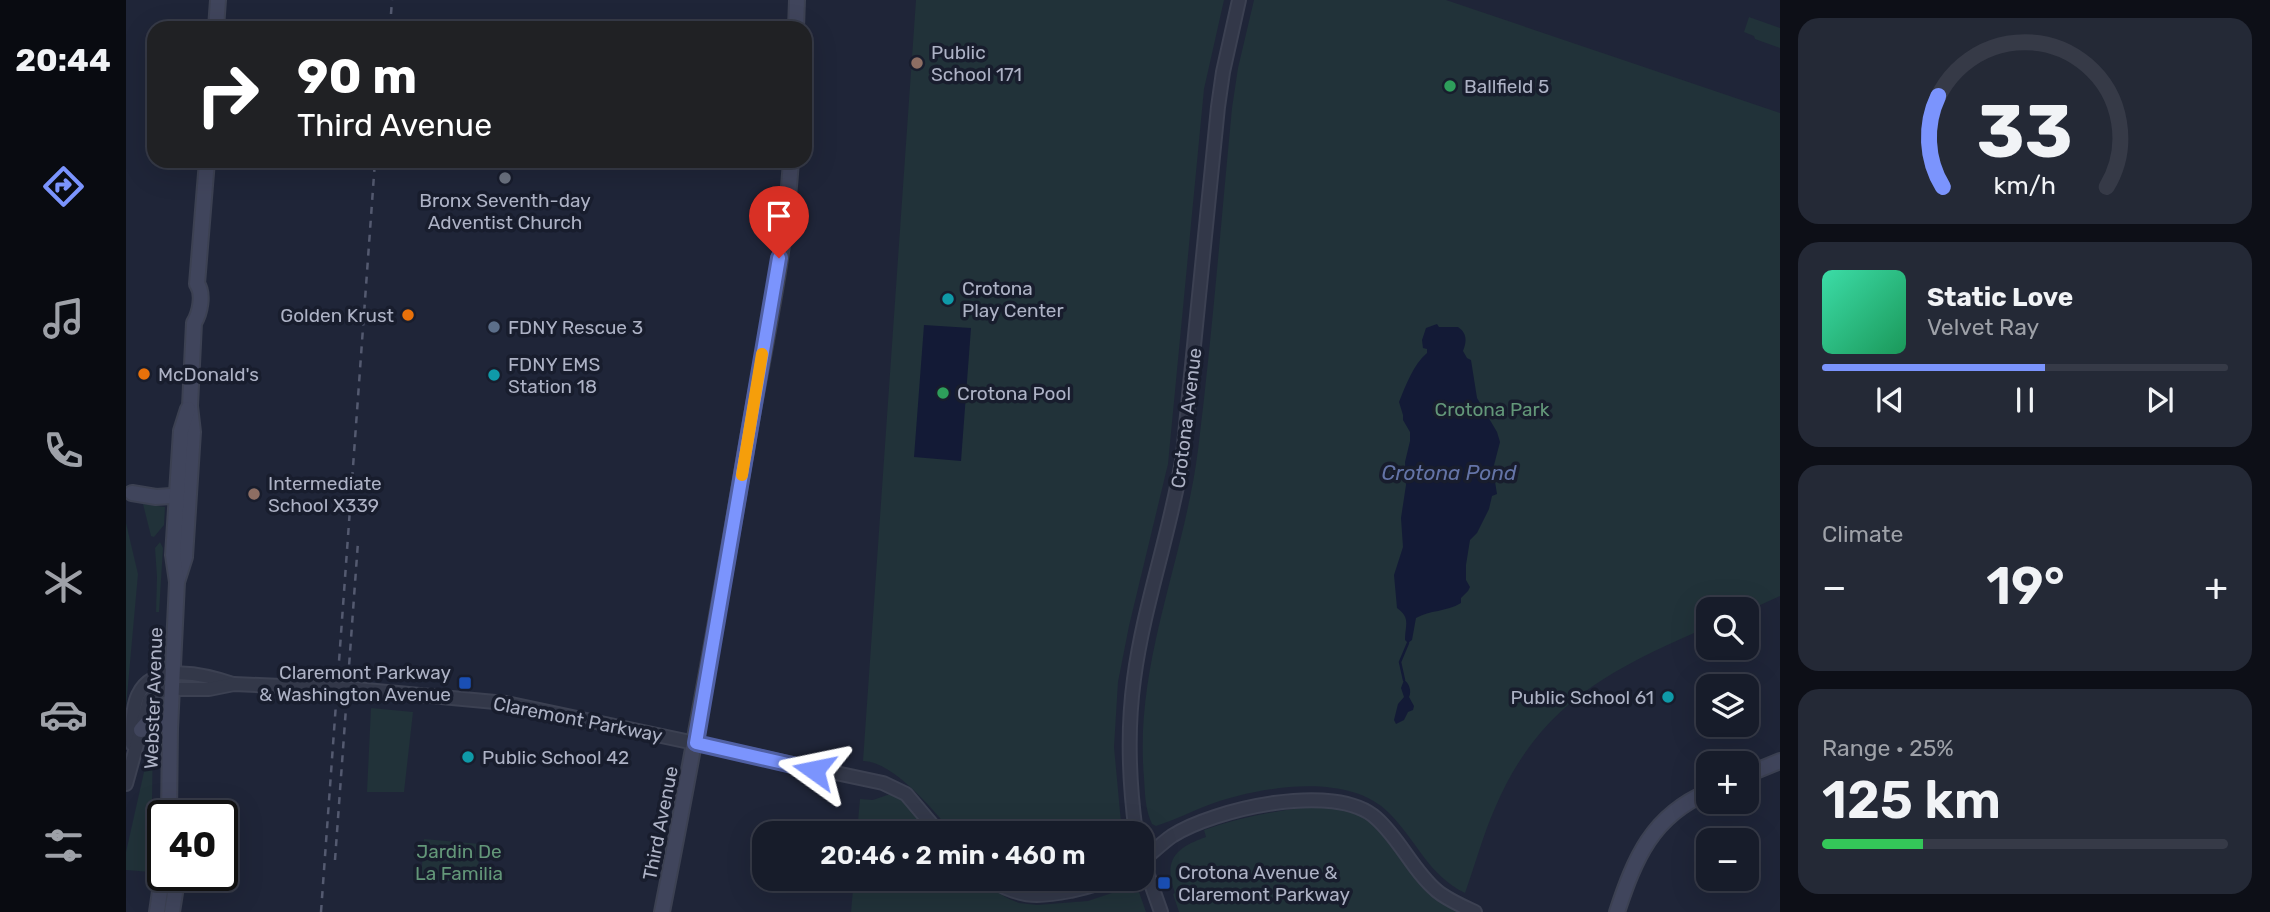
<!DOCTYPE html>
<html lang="en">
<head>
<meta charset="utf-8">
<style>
	:root { --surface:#171c2a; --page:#242936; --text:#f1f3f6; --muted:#9ea1a8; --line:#363a47; --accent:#7b94fd }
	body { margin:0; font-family:Rubik,sans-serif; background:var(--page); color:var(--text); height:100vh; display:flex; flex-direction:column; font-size:26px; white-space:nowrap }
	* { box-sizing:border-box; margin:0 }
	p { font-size:23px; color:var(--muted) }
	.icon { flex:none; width:38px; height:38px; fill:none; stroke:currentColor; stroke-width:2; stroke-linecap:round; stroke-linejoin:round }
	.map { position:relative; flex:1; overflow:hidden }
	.side { display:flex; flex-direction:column; gap:18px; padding:18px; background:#0d0f17; width:490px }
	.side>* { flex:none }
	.banner { position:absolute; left:21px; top:21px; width:665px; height:147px; border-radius:21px; box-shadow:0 7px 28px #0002,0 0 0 2px var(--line); background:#202124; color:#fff; overflow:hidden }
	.controls { position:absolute; left:1570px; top:597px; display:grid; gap:14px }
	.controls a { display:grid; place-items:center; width:63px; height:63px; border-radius:14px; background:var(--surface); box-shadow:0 7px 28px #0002,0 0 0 2px var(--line); font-size:35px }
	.speed { position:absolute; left:21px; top:800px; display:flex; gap:14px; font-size:35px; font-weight:700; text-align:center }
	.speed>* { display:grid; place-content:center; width:91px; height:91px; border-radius:50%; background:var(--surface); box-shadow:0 7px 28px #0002,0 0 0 2px var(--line); line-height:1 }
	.speed .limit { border:4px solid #111; border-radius:10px; background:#fff; color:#111 }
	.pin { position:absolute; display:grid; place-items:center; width:60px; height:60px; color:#fff; margin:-72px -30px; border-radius:50% 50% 50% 0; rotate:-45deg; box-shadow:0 0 7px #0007 }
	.pin .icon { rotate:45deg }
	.me { position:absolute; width:77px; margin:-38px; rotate:282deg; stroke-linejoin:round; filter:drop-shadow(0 0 5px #0008) }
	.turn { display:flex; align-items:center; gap:24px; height:147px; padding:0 35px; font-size:32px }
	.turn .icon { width:91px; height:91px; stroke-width:2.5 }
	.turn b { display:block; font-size:49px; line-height:60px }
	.big { font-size:52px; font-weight:600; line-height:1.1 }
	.side .tile { flex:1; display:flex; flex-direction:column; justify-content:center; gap:10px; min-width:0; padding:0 24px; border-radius:21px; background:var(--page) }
	.side .dial { align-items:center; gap:0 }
	.dial svg { height:182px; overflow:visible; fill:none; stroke:var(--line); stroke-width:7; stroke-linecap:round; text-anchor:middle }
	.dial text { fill:var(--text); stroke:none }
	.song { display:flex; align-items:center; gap:21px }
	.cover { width:84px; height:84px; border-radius:10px; background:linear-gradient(135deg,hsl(160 70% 55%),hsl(150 70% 35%)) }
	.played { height:7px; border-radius:4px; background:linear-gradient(90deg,var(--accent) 55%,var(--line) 55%) }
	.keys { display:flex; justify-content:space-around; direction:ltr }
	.heat { display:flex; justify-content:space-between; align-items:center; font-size:38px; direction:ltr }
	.charge { height:10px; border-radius:5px; background:linear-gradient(90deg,#34c759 25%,var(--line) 0) }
	.trip { position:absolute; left:626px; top:821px; width:402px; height:70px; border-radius:21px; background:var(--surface); box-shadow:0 7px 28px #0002,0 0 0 2px var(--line); font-weight:600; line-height:70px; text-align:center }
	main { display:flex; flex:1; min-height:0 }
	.tab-bar { display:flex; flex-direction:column; width:126px; justify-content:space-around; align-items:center; background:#090b11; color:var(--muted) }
	.tab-bar .icon { width:49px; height:49px }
	.tab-bar .on { color:var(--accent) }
	.tab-bar b { font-size:32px; color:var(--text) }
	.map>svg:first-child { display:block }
	.green { fill:#213239 }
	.water { fill:#131a36 }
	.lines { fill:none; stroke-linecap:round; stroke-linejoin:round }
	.stream { stroke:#131a36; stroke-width:2.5 }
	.tertiary-casing { stroke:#3c4152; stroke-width:16 }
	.secondary-casing { stroke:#3c4152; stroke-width:18 }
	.tertiary { stroke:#333849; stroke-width:12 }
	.secondary { stroke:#40455c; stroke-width:14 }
	.rail { stroke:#545a70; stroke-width:2.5; stroke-dasharray:7 7; stroke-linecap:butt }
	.tertiary-bridge-casing { stroke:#3c4152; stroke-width:16; stroke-linecap:butt }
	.tertiary-bridge { stroke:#333849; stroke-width:12 }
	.route-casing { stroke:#5060a4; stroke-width:18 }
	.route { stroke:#7b94fd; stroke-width:12 }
	.slow { stroke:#f59e0b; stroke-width:12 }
	.education-dot { fill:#8d6e63; stroke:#181d2d; stroke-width:2.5 }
	.leisure-dot { fill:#2e9e5b; stroke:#181d2d; stroke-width:2.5 }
	.worship-dot { fill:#6b7280; stroke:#181d2d; stroke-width:2.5 }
	.culture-dot { fill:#0f9aa8; stroke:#181d2d; stroke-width:2.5 }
	.food-dot { fill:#e8710a; stroke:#181d2d; stroke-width:2.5 }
	.service-dot { fill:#5c6f8a; stroke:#181d2d; stroke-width:2.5 }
	.transit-dot { fill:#1a4fb4; stroke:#181d2d; stroke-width:2.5 }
	.labels { text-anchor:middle; stroke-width:7; stroke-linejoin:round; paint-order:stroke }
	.poi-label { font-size:19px; fill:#adb2c5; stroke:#181d2d; text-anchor:start }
	.park-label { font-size:19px; fill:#639779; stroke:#181d2d }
	.street-label { font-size:19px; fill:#adb2c5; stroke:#181d2d }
	.water-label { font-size:21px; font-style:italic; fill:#6474a7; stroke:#181d2d }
</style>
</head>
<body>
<main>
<nav class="tab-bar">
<b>20:44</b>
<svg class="icon on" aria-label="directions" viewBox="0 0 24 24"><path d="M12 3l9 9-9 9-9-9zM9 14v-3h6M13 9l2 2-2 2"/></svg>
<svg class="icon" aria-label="music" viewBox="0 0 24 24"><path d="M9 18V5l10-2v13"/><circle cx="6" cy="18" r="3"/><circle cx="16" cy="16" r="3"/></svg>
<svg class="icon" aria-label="phone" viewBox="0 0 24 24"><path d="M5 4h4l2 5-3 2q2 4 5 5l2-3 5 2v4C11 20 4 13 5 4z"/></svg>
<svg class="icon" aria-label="climate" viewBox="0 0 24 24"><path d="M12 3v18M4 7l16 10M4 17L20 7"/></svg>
<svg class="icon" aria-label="car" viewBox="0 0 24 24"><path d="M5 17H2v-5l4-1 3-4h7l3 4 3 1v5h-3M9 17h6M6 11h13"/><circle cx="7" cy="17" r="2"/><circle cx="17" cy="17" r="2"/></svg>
<svg class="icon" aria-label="filters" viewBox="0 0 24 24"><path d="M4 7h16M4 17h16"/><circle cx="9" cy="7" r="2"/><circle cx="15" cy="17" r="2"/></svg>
</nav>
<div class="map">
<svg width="1654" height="912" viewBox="0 0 1654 912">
	<rect width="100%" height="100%" fill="#1f2538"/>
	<g class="green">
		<path d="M790 0H1098L1078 89 1042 464 1003 626 992 682 988 747 996 833H827C808 811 767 761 737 761Z"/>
		<path d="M1128 0H1320L1654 113V596L1621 611 1582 609V627C1485 669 1413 704 1369 808 1357 835 1349 865 1339 893 1302 875 1291 841 1263 813 1222 771 1134 787 1085 804 1066 811 1049 820 1030 826L1026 824C1019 810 1019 793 1018 778 1008 664 1058 561 1072 450 1086 337 1095 222 1106 108L1112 68Z"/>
		<path d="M1623 17 1654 28V48L1629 39 1628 36 1618 32Z"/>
		<path d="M17 504 39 507 38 525 28 537 25 536Z"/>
		<path d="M0 523 12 574 0 707Z"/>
		<path d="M34 542 37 548 33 612H30L31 577 29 548Z"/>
		<path d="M245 708 287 712 278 792H241Z"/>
		<path d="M27 732 25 872 0 870V852Z"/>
		<path d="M764 794 775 798 805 833H731L734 799 747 800Z"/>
		<path d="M1203 806C1217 809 1232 812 1244 821 1280 849 1285 894 1333 910L1332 912H1053L1047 894 1049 893C1037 860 1049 848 1080 837L1078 830C1117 816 1161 808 1203 806Z"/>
		<path d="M298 839 354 844 351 883 295 879Z"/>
		<path d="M728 878 848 879 883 899 893 903 911 905 962 901 986 893 998 885C1002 892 1004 894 1013 892L1020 912H725Z"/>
		<path d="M880 879V878L954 879 909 887Z"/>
	</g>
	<g class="water">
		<path d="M1311 324 1313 327H1332C1341 333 1341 341 1337 351L1341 358 1345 360 1351 398 1371 432 1374 442 1367 469 1371 494 1366 496 1363 509 1351 533 1344 540 1340 565V580L1344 587 1342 591 1335 598V603C1320 612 1304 610 1290 618L1286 640 1282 643 1279 640C1279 625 1285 618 1271 608L1268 575 1277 547 1275 518 1280 485 1279 462 1284 441V432L1277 420V415L1273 402C1280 385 1287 365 1301 353V349L1297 348 1296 340 1300 328Z"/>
		<path d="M798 325 845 328 835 461 788 457Z"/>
		<path d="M1278 680C1283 683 1286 691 1283 697L1288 706 1287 710 1282 712 1278 720 1270 724 1268 720 1272 704 1278 697 1275 688Z"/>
	</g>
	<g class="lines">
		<path class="stream" d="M1278 680 1274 662 1282 643"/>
		<defs>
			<g id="tertiary">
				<path d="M229 689 380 703 757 783 780 794 813 833"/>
				<path d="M6 744C6 730 6 708 12 695 28 661 81 675 107 684"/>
				<path d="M0 784 23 700 32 692 46 689H83L108 684 200 688"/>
				<path d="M1010 833C1003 782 1001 730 1008 679 1018 603 1045 531 1057 455L1092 107 1097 72 1113 0"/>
				<path d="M1017 860C1027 852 1036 843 1046 836 1088 809 1209 781 1250 818 1274 839 1287 871 1311 891 1322 900 1336 906 1349 912"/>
				<path d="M1017 861 1035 912"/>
				<path d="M861 878C892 897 909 898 944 891 958 888 973 885 986 878"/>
			</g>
			<g id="secondary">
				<path d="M90 28 92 0"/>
				<path d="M670 28 671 0"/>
				<path d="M6 493 30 497 60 495"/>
				<path d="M51 582 59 557 67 432 64 406 68 323C74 313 78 294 71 284L81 161"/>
				<path d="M15 730 23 721 37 724 44 729"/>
				<path d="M1620 775 1654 761"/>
				<path d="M43 816 44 729 51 582 47 555 55 431 62 409"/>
				<path d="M42 875 49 893 46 912"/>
				<path d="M31 912 34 891 42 877"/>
				<path d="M536 912C567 754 595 596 622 438 638 347 659 254 665 161"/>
				<path d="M1491 912C1509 858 1526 816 1582 792"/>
			</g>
		</defs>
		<use href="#tertiary" class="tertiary-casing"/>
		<use href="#secondary" class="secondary-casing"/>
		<use href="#tertiary" class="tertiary"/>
		<use href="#secondary" class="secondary"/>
		<g class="rail">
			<path d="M264 28 266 0"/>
			<path d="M209 860 232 542"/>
			<path d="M195 912 249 161"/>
		</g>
		<defs>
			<path id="tertiary-bridge" d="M200 688 229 689"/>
		</defs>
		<use href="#tertiary-bridge" class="tertiary-bridge-casing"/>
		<use href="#tertiary-bridge" class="tertiary-bridge"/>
	</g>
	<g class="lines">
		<defs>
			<path id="route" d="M653 258 570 743 688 770"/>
		</defs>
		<use href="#route" class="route-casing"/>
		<use href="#route" class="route"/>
		<path class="slow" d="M616 475 636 354"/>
	</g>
	<g class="education-dot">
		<circle cx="791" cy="63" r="7"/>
		<circle cx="128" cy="494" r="7"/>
	</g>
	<g class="leisure-dot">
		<circle cx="1324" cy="86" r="7"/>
		<circle cx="817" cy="393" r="7"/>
	</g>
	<circle class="worship-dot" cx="379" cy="178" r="7"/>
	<g class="culture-dot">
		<circle cx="822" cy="299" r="7"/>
		<circle cx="368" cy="375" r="7"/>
		<circle cx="1542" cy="697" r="7"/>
		<circle cx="342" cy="757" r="7"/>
	</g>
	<g class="food-dot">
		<circle cx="282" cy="315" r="7"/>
		<circle cx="18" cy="374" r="7"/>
	</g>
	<circle class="service-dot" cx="368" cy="327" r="7"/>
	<g class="transit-dot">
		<rect x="332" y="676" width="14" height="14" rx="3.5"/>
		<rect x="1031" y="876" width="14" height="14" rx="3.5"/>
	</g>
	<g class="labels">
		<g class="poi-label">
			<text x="805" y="59">Public<tspan x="805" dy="22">School 171</tspan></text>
			<text x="1338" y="93">Ballfield 5</text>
			<text x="379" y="207" text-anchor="middle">Bronx Seventh-day<tspan x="379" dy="22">Adventist Church</tspan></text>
			<text x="836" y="295">Crotona<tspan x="836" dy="22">Play Center</tspan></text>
			<text x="268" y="322" text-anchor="end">Golden Krust</text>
			<text x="382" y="334">FDNY Rescue 3</text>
			<text x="382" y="371">FDNY EMS<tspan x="382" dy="22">Station 18</tspan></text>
			<text x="32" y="381">McDonald's</text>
			<text x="831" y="400">Crotona Pool</text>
			<text x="142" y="490">Intermediate<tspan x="142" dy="22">School X339</tspan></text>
			<text x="325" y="679" text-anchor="end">Claremont Parkway<tspan x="325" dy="22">&amp; Washington Avenue</tspan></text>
			<text x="1528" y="704" text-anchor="end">Public School 61</text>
			<text x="356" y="764">Public School 42</text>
			<text x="1052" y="879">Crotona Avenue &amp;<tspan x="1052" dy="22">Claremont Parkway</tspan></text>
		</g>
		<g class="park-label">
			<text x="1366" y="416">Crotona Park</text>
			<text x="333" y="858">Jardin De<tspan x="333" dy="22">La Familia</tspan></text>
		</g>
		<g class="street-label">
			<text transform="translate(1060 418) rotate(-83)" y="7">Crotona Avenue</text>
			<text transform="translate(27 698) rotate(-88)" y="7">Webster Avenue</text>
			<text transform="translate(452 719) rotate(11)" y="7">Claremont Parkway</text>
			<text transform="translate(534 823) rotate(-79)" y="7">Third Avenue</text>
		</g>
		<g class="water-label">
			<text x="1323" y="480">Crotona Pond</text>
		</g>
	</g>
</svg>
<div class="controls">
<a><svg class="icon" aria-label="search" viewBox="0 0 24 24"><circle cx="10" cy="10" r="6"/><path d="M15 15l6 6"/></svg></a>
<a><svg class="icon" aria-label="layers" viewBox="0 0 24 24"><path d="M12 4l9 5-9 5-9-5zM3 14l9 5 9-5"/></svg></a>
<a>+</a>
<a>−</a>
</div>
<div class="speed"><div class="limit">40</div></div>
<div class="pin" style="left:653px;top:258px;background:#d93025"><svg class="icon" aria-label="arrive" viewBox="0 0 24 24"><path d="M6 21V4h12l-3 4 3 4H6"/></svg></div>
<svg class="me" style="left:688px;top:770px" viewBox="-20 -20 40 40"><path d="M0-17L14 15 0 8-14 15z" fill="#7b94fd" stroke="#fff" stroke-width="4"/></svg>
<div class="trip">20:46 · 2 min · 460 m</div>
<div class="banner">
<div class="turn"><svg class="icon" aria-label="right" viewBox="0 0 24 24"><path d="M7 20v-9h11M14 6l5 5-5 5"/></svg><div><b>90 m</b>Third Avenue</div></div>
</div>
</div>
<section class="side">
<div class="tile dial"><svg viewBox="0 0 100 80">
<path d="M14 69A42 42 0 1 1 86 69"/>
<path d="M14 69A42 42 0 0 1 12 29" stroke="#7b94fd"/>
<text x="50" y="56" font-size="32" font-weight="700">33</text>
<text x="50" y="72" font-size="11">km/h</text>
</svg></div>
<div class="tile">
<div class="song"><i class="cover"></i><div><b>Static Love</b><p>Velvet Ray</p></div></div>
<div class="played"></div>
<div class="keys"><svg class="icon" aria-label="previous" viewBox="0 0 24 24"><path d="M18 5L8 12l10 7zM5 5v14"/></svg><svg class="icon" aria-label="pause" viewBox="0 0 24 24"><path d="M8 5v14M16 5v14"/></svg><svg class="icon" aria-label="next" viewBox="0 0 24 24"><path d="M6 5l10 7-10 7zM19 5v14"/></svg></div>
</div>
<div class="tile"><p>Climate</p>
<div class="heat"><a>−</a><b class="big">19°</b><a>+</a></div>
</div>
<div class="tile"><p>Range · 25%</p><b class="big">125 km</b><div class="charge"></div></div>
</section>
</main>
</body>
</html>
